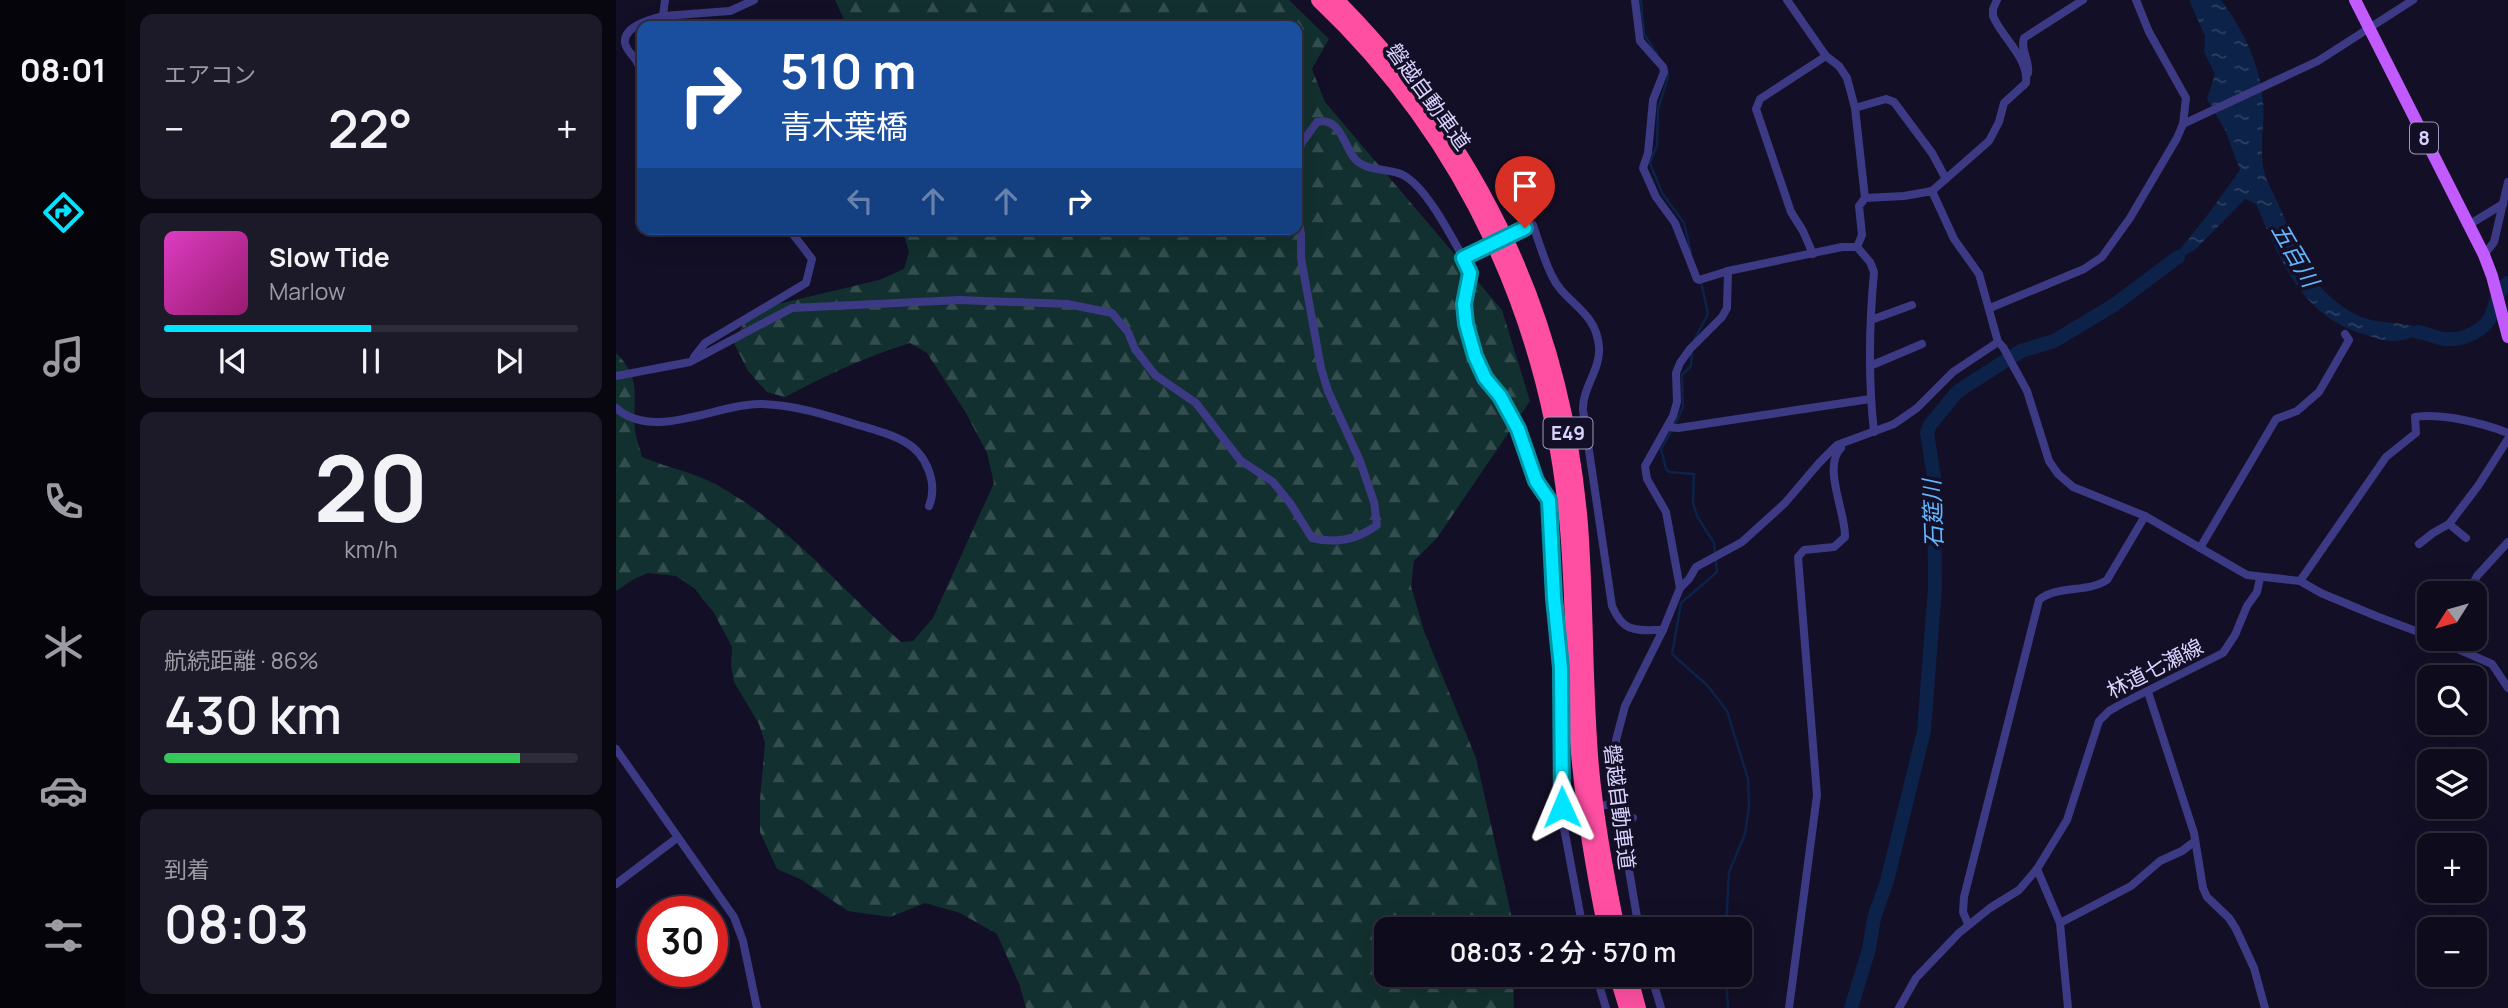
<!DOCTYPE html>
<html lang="ja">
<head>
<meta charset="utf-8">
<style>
	:root { --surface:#0e0b1c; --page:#1c1929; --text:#f1f3f6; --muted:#9b9ba3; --line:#2e2b3b; --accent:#00e5ff }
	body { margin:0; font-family:Manrope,"Noto Sans JP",sans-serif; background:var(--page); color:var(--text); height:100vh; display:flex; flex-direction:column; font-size:26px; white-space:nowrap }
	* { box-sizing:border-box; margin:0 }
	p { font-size:23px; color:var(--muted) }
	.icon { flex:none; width:38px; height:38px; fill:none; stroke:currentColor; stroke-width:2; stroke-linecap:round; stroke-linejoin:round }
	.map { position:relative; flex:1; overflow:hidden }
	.sheet { display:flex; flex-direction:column; gap:14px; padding:14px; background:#08060f; width:490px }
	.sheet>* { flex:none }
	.hud { position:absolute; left:21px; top:21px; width:665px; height:214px; border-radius:14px; box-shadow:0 7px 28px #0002,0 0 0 2px var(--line); background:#1a4fa0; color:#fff; overflow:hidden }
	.needle { width:46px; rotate:233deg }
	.tools { position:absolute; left:1801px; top:581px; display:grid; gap:14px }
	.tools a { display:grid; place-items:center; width:70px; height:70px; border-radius:14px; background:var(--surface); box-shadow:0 7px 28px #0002,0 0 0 2px var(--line); font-size:35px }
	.speed { position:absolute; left:21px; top:896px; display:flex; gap:14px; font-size:35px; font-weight:700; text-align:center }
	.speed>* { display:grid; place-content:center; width:91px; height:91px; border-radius:50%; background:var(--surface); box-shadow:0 7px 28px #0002,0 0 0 2px var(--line); line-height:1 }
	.speed .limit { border:10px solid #d22; background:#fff; color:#111 }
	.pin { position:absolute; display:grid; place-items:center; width:60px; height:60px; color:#fff; margin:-72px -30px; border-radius:50% 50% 50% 0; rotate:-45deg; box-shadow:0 0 7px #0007 }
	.pin .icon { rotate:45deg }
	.me { position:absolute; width:77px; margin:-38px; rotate:359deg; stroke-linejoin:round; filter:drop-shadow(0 0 5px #0008) }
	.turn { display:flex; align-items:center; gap:24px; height:147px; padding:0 28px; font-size:32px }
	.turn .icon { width:91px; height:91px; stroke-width:2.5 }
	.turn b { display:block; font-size:49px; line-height:60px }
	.lanes { display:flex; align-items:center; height:66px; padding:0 28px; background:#0003; justify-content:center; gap:35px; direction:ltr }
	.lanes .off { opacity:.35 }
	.big { font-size:52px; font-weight:600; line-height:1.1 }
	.sheet .widget { flex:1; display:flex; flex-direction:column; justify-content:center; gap:10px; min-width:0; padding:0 24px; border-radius:14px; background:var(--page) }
	.sheet .dial { align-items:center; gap:0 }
	.dial b { font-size:91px; line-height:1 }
	.song { display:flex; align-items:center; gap:21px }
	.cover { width:84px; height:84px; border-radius:10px; background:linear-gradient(135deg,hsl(310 70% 55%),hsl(320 70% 35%)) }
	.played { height:7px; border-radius:4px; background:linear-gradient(90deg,var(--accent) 50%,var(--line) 50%) }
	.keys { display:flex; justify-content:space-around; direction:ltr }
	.heat { display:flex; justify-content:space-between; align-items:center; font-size:38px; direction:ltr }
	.charge { height:10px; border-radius:5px; background:linear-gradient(90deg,#34c759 86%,var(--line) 0) }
	.trip { position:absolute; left:758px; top:917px; width:378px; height:70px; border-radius:14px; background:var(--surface); box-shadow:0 7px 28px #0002,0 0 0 2px var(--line); font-weight:600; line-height:70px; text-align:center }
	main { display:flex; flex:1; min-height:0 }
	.dock { display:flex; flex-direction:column; width:126px; justify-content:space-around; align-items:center; background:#06040b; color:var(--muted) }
	.dock .icon { width:49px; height:49px }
	.dock .current { color:var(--accent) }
	.dock b { font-size:32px; color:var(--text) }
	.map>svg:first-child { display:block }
	.forest { fill:url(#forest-firs) }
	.water { fill:url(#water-ripples) }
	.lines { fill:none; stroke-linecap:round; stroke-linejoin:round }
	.stream { stroke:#0c2248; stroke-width:2.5 }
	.river { stroke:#0c2248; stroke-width:14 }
	.street { stroke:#3d3a85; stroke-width:8 }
	.primary { stroke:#c25bff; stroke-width:12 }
	.highway { stroke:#ff4fa3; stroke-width:16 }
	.street-bridge { stroke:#3d3a85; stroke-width:8 }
	.route-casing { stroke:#0095a6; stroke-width:18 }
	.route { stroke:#00e5ff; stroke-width:12 }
	.labels { text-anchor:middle; stroke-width:7; stroke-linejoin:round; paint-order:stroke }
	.shield { fill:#130f26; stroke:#9e99be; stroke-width:2 }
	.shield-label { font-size:19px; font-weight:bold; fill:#d9d4ff }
	.street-label { font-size:21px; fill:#d9d4ff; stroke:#130f26 }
	.water-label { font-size:23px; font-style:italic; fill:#62b6ff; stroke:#130f26 }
</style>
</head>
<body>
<main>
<nav class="dock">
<b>08:01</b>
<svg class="icon current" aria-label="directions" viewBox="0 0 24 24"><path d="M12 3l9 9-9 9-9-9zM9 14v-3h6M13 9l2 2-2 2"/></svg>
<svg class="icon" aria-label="music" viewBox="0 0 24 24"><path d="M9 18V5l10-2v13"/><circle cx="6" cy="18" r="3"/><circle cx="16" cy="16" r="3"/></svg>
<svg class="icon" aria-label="phone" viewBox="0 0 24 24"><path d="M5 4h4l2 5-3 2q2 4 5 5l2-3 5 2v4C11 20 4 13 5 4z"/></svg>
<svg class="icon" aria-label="climate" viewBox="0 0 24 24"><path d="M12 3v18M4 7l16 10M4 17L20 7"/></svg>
<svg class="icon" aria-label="car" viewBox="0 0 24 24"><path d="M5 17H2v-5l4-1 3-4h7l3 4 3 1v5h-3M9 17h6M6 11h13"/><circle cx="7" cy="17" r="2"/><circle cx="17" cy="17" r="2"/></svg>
<svg class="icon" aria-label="filters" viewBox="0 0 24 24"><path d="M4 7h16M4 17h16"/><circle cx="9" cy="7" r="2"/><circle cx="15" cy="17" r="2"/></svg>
</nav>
<section class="sheet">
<div class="widget"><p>エアコン</p>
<div class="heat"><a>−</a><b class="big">22°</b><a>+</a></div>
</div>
<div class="widget">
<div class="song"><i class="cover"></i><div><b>Slow Tide</b><p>Marlow</p></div></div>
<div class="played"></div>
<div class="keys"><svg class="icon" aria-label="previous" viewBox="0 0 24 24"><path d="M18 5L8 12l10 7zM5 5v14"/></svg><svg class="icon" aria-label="pause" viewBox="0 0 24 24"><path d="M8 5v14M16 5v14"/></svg><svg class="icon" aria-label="next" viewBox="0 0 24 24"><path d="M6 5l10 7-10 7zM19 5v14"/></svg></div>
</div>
<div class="widget dial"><b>20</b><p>km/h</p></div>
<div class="widget"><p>航続距離 · 86%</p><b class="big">430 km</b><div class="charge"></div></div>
<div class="widget"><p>到着</p><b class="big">08:03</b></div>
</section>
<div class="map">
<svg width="1892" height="1008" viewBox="0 0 1892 1008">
	<defs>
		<pattern id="forest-firs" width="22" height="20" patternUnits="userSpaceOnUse" patternTransform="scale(1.75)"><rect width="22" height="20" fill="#12302f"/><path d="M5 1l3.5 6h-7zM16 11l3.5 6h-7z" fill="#344d4e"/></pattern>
		<pattern id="water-ripples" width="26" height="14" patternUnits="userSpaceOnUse" patternTransform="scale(1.75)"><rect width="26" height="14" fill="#0c2248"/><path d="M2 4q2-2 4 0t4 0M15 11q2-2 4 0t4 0" fill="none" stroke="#2f4163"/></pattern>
	</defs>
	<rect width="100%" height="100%" fill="#130f26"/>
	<path class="forest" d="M219 0H673L713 39 696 69 709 102 886 310 914 401 821 538 798 561 795 586 808 631 860 758 896 918 897 929H770V975H897L898 1008H410L404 986 381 934 344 913 309 903 274 917 232 911 186 880 161 869 144 832V800L149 743 143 724 118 682 115 666 116 647 98 613 79 589 60 576 32 573 18 579 0 591V353C27 380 16 396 19 430 20 439 24 448 26 457 52 468 77 472 101 485 172 524 225 589 285 642L297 641 317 618 378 483 371 453 350 413 311 353 294 343C251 356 209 376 169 397L151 392 132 371 118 343 127 324 158 305 263 280 288 269 293 252 286 229H681V26H231Z"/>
	<path class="water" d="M1573 0H1605C1627 30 1644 63 1647 102 1649 125 1643 147 1648 171 1651 184 1660 197 1665 210 1675 232 1680 258 1696 277 1711 296 1732 314 1755 320 1777 325 1803 321 1821 337 1815 336 1811 334 1805 335 1796 337 1787 341 1778 341 1766 341 1753 336 1741 332 1683 312 1663 257 1640 204L1629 199 1581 248 1547 270 1590 217 1624 170 1609 130 1591 99 1599 74 1588 52 1589 36Z"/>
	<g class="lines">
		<g class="stream">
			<path d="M1025 0 1028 34 1042 56"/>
			<path d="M1051 67 1052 78 1042 109 1041 145 1034 163 1046 193 1068 223 1075 252"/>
			<path d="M1078 340 1092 314 1085 281"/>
			<path d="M1059 425 1067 407 1066 375 1075 366 1076 350"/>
			<path d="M1056 430 1045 449 1050 469 1053 472 1078 474 1077 503 1081 516 1098 543 1101 572 1065 603 1056 654 1092 686 1111 711 1132 779 1133 807 1129 834 1113 872 1110 929"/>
			<path d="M1110 975 1112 1008"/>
		</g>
		<g class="river">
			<path d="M1802 332C1812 333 1819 338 1829 339 1847 341 1872 330 1877 311 1880 301 1883 289 1892 283"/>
			<path d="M1235 1008 1253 949 1258 918 1271 881 1308 731 1319 587 1318 477 1311 433 1314 425 1341 392 1353 384 1405 351 1438 341 1498 305 1562 257"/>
		</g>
		<g class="street">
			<path d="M1019 0 1024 41 1047 67 1048 72 1037 100 1032 153 1027 168 1040 197 1059 223 1081 279 1083 280 1112 271 1226 247H1241"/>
			<path d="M1171 0 1210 56 1223 66 1231 78 1239 108 1249 198"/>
			<path d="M47 16 114 11 138 0"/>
			<path d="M1412 73C1414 61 1404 49 1408 38L1467 0"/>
			<path d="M26 84C25 77 25 69 21 62 18 56 10 50 9 43 7 26 36 19 47 16L49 0"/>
			<path d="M1239 108 1270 99 1278 102 1316 153 1330 179"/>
			<path d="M1567 124 1702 61 1797 0"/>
			<path d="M681 162 685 144 701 122C725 116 728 148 740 160 752 172 773 168 787 175 812 188 838 242 853 268L854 273 848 304 850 324 859 356 869 378 884 396 902 429 920 481 933 500 938 598 945 668V812L967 929"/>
			<path d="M1316 191 1373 141 1383 122 1388 103 1410 83C1413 58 1386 38 1377 16V9L1381 0"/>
			<path d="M1851 226 1887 204"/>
			<path d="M909 228 917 225C923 242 928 260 936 276 949 304 980 310 983 347 985 369 966 388 967 410L996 606C1008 634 1020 630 1047 630"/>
			<path d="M1197 254 1187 231 1175 212 1140 109 1144 99 1210 56"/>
			<path d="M1868 255 1878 242 1892 182"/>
			<path d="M1374 308 1468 269 1486 257 1514 218 1561 138 1567 124 1570 98 1533 32 1520 0"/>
			<path d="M1255 320 1296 305"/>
			<path d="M1382 342 1387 347 1411 391 1433 461 1442 474 1457 487 1529 516 1631 575 1684 581 1705 593 1760 616 1813 636"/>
			<path d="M78 357 89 343 190 283 196 259 173 229"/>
			<path d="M1254 366 1306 344"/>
			<path d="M0 376 74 362 176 308 343 300 451 304 496 313 512 332 519 349 539 375 580 403 624 460 657 482 674 503 696 538C720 544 741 540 761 525L758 502 744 461 712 391 705 368 685 258V234L681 208"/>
			<path d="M0 408C38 442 102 403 145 404 178 405 207 414 239 424 255 429 274 433 289 442 311 454 322 484 313 506"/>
			<path d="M1052 427 1062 428 1254 399"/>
			<path d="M1833 524 1850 538"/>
			<path d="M1803 544 1817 533 1833 524 1862 486 1892 439"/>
			<path d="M1584 548 1660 419 1681 411 1703 392 1733 340 1729 334"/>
			<path d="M1684 581 1770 457 1800 433 1799 417C1826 413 1867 423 1892 433"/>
			<path d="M1064 588 1050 512 1031 479 1029 466 1057 416 1061 402 1060 373 1064 363 1074 349 1106 317 1111 308 1112 271"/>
			<path d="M1852 593 1861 576 1892 542"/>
			<path d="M1819 639 1876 664 1892 688"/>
			<path d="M1532 692 1578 833 1587 888 1591 897 1613 918 1620 929 1638 968 1649 1008"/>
			<path d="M0 749 118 917 127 941 141 1008"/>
			<path d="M990 805 1002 803"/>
			<path d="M945 812 958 810"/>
			<path d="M1004 817 1000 740 1009 706 1047 630 1064 588 1073 579 1080 567 1126 542 1169 503 1203 463 1221 445 1278 424 1301 408 1337 372 1382 342 1363 274 1338 239 1316 191 1288 196 1249 198 1243 206 1246 235 1241 247 1254 262 1258 272C1253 326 1252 378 1258 432"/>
			<path d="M1017 818 1004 817 1023 929"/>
			<path d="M1421 869 1444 923 1452 1008"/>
			<path d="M0 884 61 838"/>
			<path d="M1444 923 1515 886 1544 861 1566 851 1579 841"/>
			<path d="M1352 924 1347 912 1348 897 1423 600C1441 585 1471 593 1491 580L1529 516"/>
			<path d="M980 975 990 1008"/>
			<path d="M1035 975 1045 1008"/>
			<path d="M1173 1008 1201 795 1182 557 1188 550 1218 547 1229 537C1230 513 1206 467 1225 448"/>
			<path d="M1283 1008 1300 978 1343 933 1374 908 1403 890 1421 869 1451 820 1483 721 1493 711 1507 703 1607 653 1619 635 1631 606 1641 592 1644 578"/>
		</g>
		<path class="primary" d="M1739 0 1868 255 1876 276 1892 337"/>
		<g class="highway">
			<path d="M703 0C852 141 935 326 952 529 958 600 957 670 962 741 967 805 977 867 990 929"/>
			<path d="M720 0C865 146 947 319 964 525 970 606 968 687 975 768 980 822 990 876 1001 929"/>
			<path d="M1001 975 1011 1008"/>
			<path d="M1013 975 1022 1008"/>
		</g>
		<path class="street-bridge" d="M853 255 909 228"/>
	</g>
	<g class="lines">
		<defs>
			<path id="route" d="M909 228 847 258 854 273 848 304 850 324 859 356 869 378 884 396 902 429 920 481 933 500 938 598 945 668 946 807"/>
		</defs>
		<use href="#route" class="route-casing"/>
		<use href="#route" class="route"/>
	</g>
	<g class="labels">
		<g class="shield">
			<rect x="1794" y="122.5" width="28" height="31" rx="5"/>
			<rect x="927.5" y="417.5" width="49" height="31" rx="5"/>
		</g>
		<g class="shield-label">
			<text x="1808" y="145">8</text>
			<text x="952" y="440">E49</text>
		</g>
		<g class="street-label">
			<text transform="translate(812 97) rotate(54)" y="7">磐越自動車道</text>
			<text transform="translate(1539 669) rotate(-27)" y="7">林道七瀬線</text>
			<text transform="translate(1003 807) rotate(83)" y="7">磐越自動車道</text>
		</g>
		<g class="water-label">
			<text transform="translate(1679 255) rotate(60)" y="8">五百川</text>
			<text transform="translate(1317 514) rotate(-92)" y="8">石筵川</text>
		</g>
	</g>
</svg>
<div class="tools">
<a><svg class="needle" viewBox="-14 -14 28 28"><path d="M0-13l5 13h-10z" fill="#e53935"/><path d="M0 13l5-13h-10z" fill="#9b9ba3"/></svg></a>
<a><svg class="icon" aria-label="search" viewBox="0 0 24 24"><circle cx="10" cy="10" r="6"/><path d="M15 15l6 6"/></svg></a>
<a><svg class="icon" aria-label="layers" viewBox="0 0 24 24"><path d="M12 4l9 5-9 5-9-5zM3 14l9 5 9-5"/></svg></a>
<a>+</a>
<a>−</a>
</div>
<div class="speed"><div class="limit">30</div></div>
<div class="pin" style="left:909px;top:228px;background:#d93025"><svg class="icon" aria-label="arrive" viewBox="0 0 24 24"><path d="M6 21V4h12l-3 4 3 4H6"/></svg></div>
<svg class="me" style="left:946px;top:807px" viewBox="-20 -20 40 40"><path d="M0-17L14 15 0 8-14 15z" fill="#00e5ff" stroke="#fff" stroke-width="4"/></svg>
<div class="trip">08:03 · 2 分 · 570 m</div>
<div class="hud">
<div class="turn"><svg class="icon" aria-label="right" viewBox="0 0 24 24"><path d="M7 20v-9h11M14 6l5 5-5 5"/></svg><div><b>510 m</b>青木葉橋</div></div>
<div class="lanes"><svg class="icon off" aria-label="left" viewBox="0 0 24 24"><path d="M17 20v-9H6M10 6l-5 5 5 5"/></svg><svg class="icon off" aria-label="ahead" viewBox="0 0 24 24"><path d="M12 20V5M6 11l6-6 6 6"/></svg><svg class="icon off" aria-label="ahead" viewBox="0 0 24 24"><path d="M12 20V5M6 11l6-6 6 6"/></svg><svg class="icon" aria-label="right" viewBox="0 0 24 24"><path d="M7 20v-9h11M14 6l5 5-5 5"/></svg></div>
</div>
</div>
</main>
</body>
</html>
